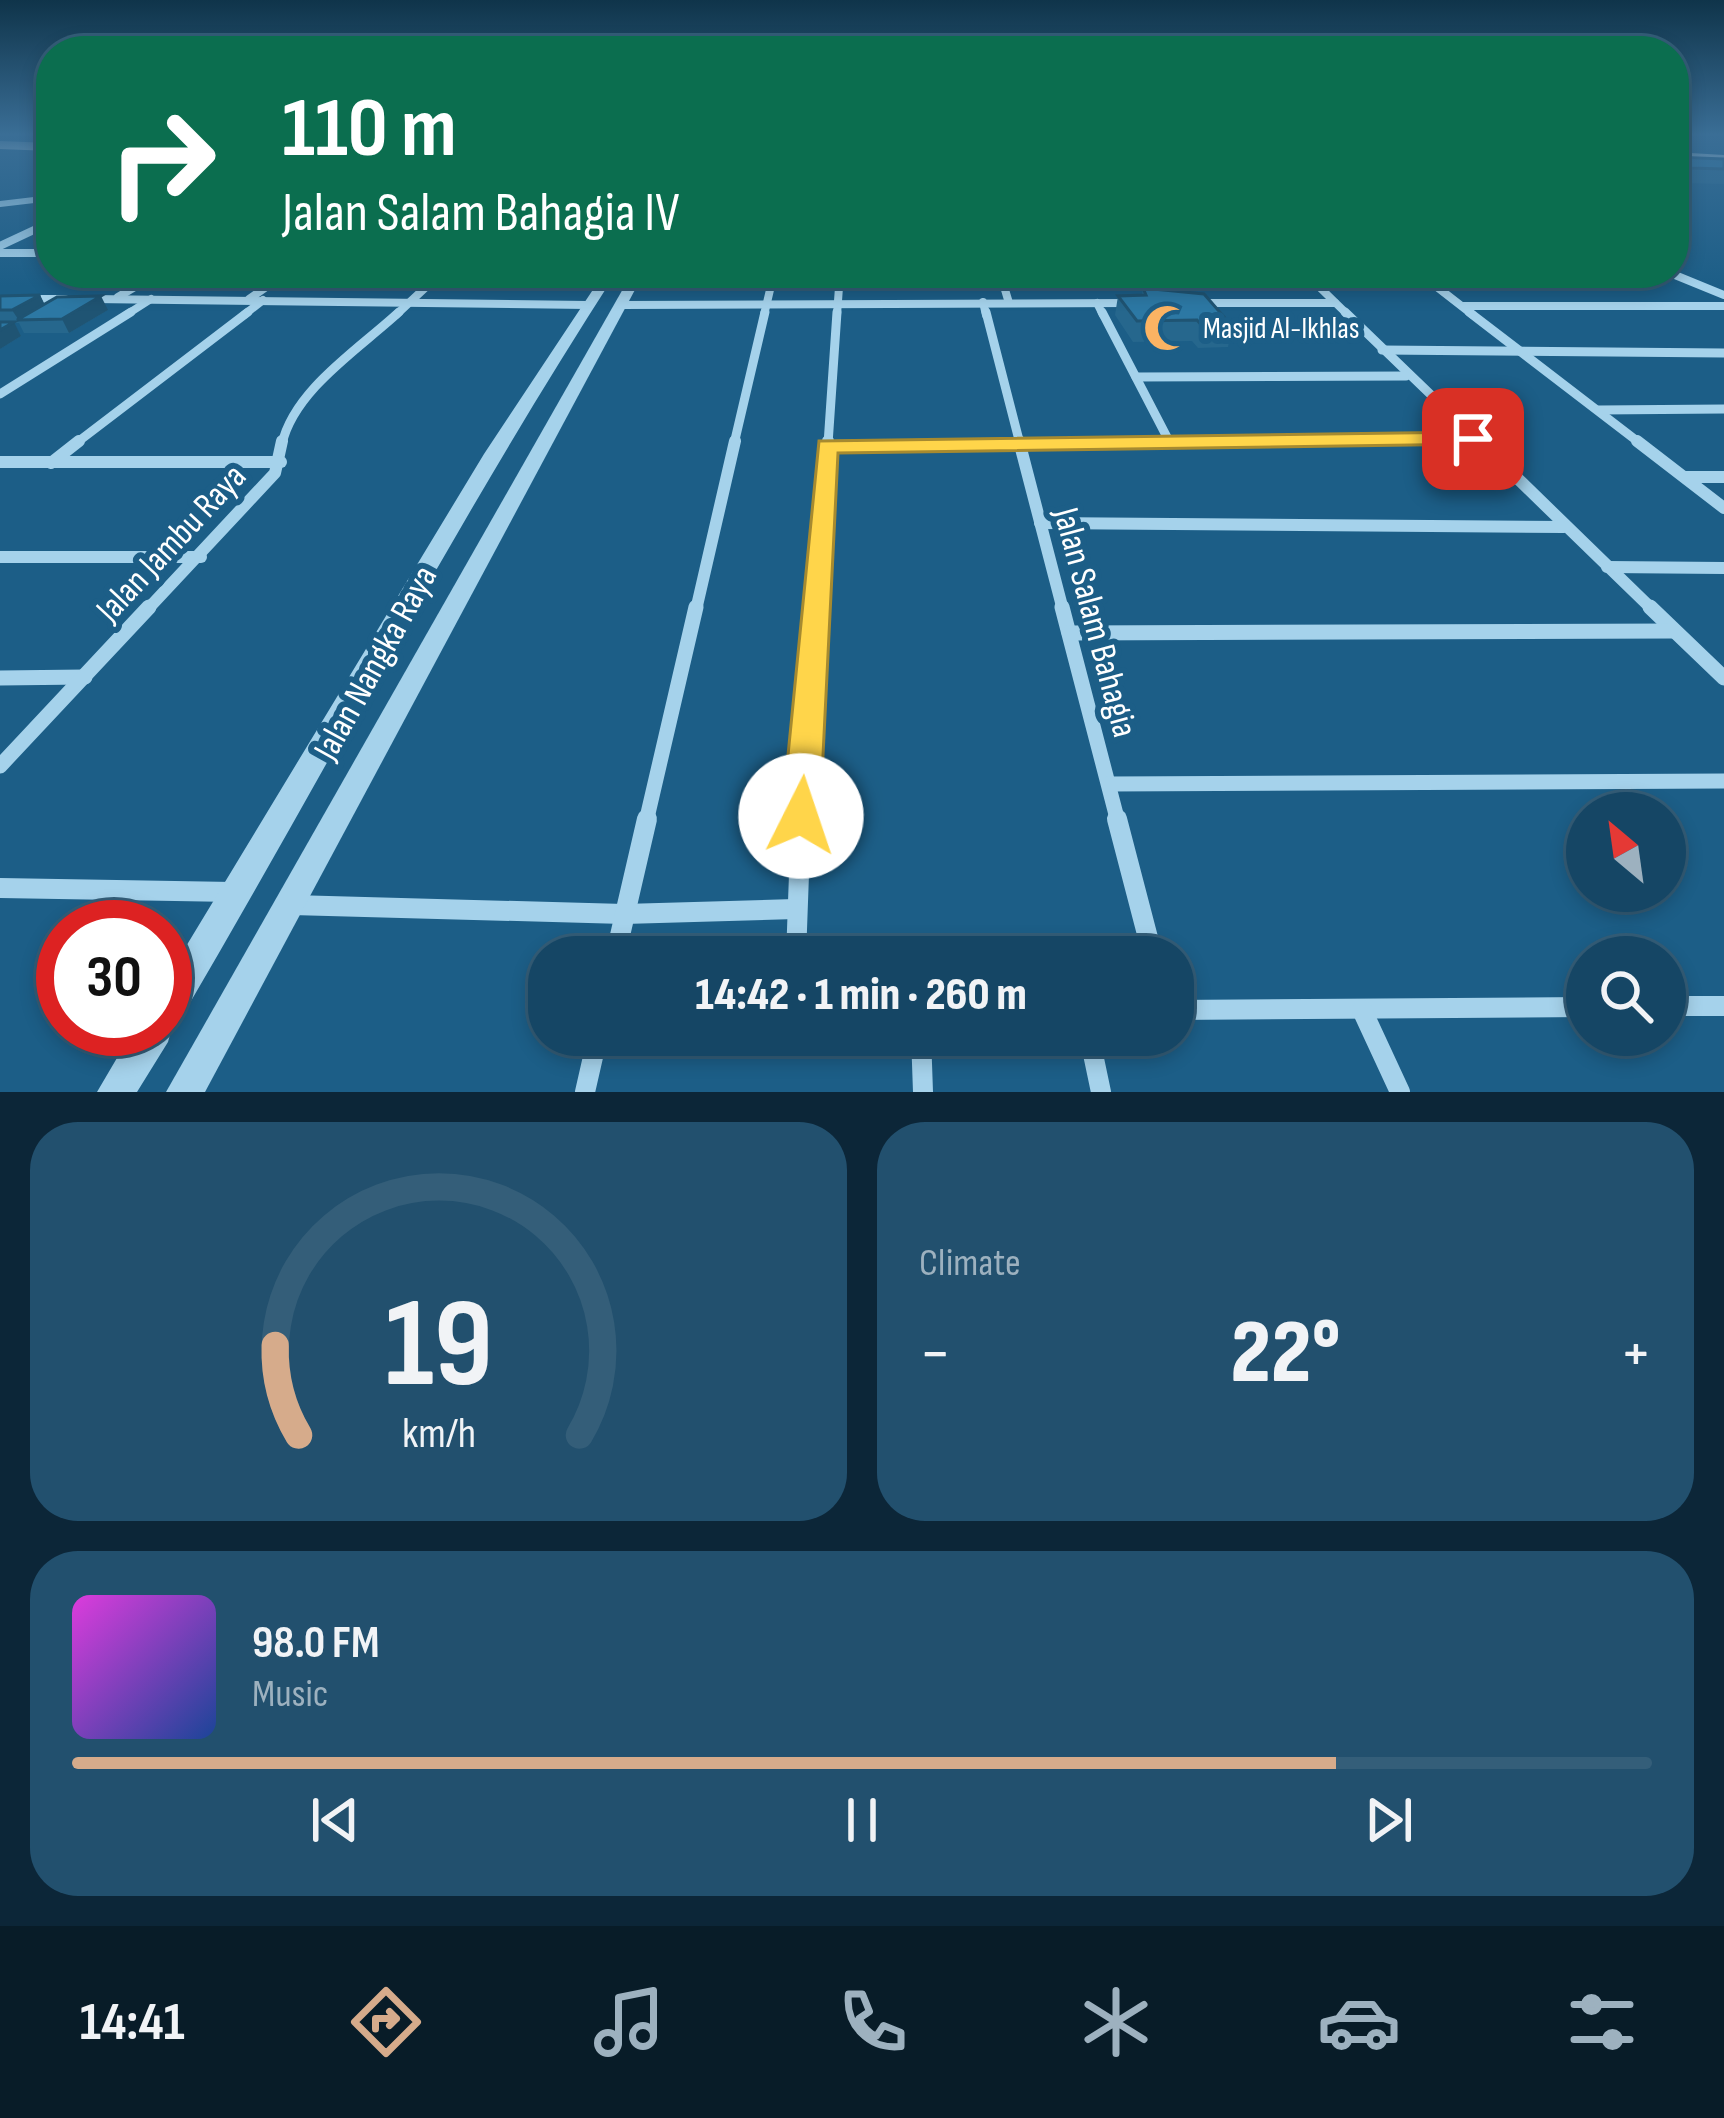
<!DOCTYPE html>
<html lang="en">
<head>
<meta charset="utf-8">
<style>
	:root { --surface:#154665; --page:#22506e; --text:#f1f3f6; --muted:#9db1bf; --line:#345e79; --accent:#d6ab8b }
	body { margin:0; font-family:"Sofia Sans Condensed",sans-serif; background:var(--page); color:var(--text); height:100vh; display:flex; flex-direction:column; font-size:45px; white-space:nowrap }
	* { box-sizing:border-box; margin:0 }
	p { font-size:39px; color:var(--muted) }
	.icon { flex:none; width:66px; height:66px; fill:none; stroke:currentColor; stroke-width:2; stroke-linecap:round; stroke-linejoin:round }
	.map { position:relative; height:1092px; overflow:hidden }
	.details { display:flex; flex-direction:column; gap:30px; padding:30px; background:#0c2638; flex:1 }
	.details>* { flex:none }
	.hud { position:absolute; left:36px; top:36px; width:1653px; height:252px; border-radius:48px; box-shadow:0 6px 18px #0003,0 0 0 3px var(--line); background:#0b6e4f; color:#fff; overflow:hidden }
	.needle { width:78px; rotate:331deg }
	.buttons { position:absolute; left:1566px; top:792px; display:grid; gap:24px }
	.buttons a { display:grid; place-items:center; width:120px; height:120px; border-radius:50%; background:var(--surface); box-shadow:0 6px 18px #0003,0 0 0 3px var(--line); font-size:60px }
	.speed { position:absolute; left:36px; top:900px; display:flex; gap:24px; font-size:60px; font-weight:700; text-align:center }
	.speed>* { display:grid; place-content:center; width:156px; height:156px; border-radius:50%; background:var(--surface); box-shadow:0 6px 18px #0003,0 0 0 3px var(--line); line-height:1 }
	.speed .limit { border:18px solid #d22; background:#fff; color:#111 }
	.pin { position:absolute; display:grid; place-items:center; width:102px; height:102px; color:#fff; margin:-51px; border-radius:24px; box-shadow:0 6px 18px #0006 }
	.me { position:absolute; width:132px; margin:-66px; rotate:4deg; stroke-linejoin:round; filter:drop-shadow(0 0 9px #0008) }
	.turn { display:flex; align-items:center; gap:42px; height:252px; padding:0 48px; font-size:54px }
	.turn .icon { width:156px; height:156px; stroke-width:2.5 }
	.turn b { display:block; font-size:84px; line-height:102px }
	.big { font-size:90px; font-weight:800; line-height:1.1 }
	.details .card { flex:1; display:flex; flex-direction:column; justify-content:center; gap:18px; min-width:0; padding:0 42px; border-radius:48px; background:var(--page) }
	.details .dial { align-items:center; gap:0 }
	.dial svg { height:312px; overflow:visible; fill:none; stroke:var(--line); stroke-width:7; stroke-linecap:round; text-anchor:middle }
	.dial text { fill:var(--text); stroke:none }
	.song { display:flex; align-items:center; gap:36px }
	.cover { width:144px; height:144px; border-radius:18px; background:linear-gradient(135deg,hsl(300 70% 55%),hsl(220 70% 35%)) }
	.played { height:12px; border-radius:6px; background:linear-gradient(90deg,var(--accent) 80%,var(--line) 80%) }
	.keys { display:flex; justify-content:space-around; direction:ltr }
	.heat { display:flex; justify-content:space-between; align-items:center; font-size:66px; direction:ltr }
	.details .tiles { flex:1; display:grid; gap:30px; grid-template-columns:1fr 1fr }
	.card:last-child { grid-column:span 2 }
	.trip { position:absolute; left:528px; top:936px; width:666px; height:120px; border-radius:48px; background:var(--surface); box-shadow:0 6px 18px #0003,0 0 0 3px var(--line); font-weight:800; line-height:120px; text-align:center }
	.dock { display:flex; height:192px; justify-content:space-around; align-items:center; background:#081c28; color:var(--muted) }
	.dock .icon { width:84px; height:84px }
	.dock .on { color:var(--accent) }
	.dock b { font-size:54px; color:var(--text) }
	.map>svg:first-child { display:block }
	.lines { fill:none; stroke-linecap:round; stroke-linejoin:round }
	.minor-far5 { stroke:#a5d2eb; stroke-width:6 }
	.minor-far4 { stroke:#a5d2eb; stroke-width:8 }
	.minor-far3 { stroke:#a5d2eb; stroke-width:9 }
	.minor-far2 { stroke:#a5d2eb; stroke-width:12 }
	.minor-far1 { stroke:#a5d2eb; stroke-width:15 }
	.minor { stroke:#a5d2eb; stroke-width:20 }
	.tertiary { fill:#a5d2eb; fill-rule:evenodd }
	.trunk { fill:#f4fafe; fill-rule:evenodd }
	.wall { fill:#26678d }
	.shaded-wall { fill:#1f5473 }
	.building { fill:#2c78a4; stroke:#1f5473; stroke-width:3 }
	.route { fill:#ffd54a; stroke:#a68a30; stroke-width:3 }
	.labels { text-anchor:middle; stroke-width:12; stroke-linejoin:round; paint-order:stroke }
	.far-poi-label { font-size:30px; fill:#fff; stroke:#1c5e87; text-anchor:start }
	.street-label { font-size:36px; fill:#fff; stroke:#1c5e87 }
</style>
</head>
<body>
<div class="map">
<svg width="1724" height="1092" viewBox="0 0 1724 1092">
	<rect width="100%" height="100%" fill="#1c5e87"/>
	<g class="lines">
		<path class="minor-far5" d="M0 204 51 198"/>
		<g class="minor-far4">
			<path d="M0 246 51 222"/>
			<path d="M0 253H51"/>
			<path d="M1000 273 1009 303"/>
			<path d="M1305 273 1348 315"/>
			<path d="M1419 273 1473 315"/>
			<path d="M1670 273 1724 295"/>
			<path d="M118 297 158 273"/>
			<path d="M0 299H65"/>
			<path d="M92 299 588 305"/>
			<path d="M249 299 286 273"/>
			<path d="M983 302 986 315"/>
			<path d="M1097 303 1103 315"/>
			<path d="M1198 303H1335"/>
			<path d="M621 305 1129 303"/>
			<path d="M1463 306H1724"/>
			<path d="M126 315 151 299"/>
			<path d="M244 315 263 300"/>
			<path d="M396 315 441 273"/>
			<path d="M764 315 774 273"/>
			<path d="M837 315 840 273"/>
		</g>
		<g class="minor-far3">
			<path d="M986 312 1020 444"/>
			<path d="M1102 312 1169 441"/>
			<path d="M1345 312 1482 444"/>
			<path d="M1469 312 1641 444"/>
			<path d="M1382 350 1724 353"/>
			<path d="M1136 377 1406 376"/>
			<path d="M0 394 131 312"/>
			<path d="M1599 410 1724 409"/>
			<path d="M75 444 248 312"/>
			<path d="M282 444C294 390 359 349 399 312"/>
			<path d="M734 444 765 312"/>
			<path d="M828 444 837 312"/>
			<path d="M996 444 1473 439"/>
		</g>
		<g class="minor-far2">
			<path d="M1019 441 1063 610"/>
			<path d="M1479 441 1653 610"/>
			<path d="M1637 441 1724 508"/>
			<path d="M827 446 1273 441"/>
			<path d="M0 462H281"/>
			<path d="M51 463 79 441"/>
			<path d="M1685 477H1724"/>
			<path d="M1040 523 1564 527"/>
			<path d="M0 557H201"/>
			<path d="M1607 567 1724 568"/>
			<path d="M147 610 275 473 282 441"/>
			<path d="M696 610 735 441"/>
			<path d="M816 610 828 441"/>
		</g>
		<g class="minor-far1">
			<path d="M1062 607 1118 822"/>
			<path d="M1650 607 1724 678"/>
			<path d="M1069 633 1674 631"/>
			<path d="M0 678 85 677"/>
			<path d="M0 766 149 607"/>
			<path d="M1109 784 1724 781"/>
			<path d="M646 822 696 607"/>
			<path d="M801 822 816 607"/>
		</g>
		<g class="minor">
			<path d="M1117 819 1153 957"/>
			<path d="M0 888 233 892"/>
			<path d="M292 905 624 914 795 909"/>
			<path d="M615 957 647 819"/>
			<path d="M796 957 801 819"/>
			<path d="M1665 1006H1724"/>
			<path d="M1173 1010 1587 1007"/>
			<path d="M1362 1010 1400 1092"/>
			<path d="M921 1035 923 1092"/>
			<path d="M1089 1035 1101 1092"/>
			<path d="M585 1092 598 1035"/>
		</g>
		<g class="tertiary">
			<path d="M604 273H616C458 517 324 775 177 1025L172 1027 168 1042 137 1092H97L134 1029H165V981L484 454Z"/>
			<path d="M632 273H644L205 1092H166Z"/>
		</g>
		<g class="trunk">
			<path d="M0 141 51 143V151L0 149Z"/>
			<path d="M1674 152 1724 155V163L1674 160Z"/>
		</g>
	</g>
	<g class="wall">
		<path d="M1674 157 1724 159V184L1684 183 1676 179 1674 183Z"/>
		<path d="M1143 288 1232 326 1228 347 1198 348 1192 341 1133 342 1115 315 1118 296 1142 295Z"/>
		<path d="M40 295 44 304 108 310 69 333H24L19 323H14L21 336 0 349V296Z"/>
	</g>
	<g class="shaded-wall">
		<path d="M40 295 47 309 18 319 12 310Z"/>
		<path d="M101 296 108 310 69 333 62 319Z"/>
		<path d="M14 322 21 336 0 349V330Z"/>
	</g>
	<g class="building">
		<path d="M1674 157 1724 159V169L1691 168 1674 159Z"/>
		<path d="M1143 288 1204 294 1232 326 1203 327 1197 320 1137 321 1118 296 1146 295Z"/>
		<path d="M40 295 12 310H0V296Z"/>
		<path d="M101 296 62 319 17 320 57 297Z"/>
		<path d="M0 322H14L0 330Z"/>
	</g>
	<linearGradient id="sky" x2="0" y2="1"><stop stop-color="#0f344a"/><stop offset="0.47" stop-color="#3a6e96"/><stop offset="1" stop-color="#3a6e96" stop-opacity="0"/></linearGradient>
	<rect width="1724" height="286" fill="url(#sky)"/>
	<path class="route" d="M1473 432 1481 434V444L838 453 820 816 815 827 801 832 788 827 782 816 819 441Z"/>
	<defs>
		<symbol id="mosque-bare" viewBox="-9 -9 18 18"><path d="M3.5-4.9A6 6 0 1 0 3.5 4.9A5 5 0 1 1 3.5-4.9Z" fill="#fbb363" stroke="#1c5e87" stroke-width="2.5" paint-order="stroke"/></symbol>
	</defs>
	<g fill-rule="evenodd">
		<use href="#mosque-bare" x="1134" y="295" width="66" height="66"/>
	</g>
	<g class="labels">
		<g class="far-poi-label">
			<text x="1203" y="338">Masjid Al-Ikhlas</text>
		</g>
		<g class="street-label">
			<text transform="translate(170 542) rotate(-47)" y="13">Jalan Jambu Raya</text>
			<text transform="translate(1097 622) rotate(75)" y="13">Jalan Salam Bahagia</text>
			<text transform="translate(374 662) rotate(-61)" y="13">Jalan Nangka Raya</text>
		</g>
	</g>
</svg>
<div class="buttons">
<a><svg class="needle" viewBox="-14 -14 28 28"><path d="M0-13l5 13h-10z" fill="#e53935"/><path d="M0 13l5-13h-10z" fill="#9db1bf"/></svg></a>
<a><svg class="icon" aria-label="search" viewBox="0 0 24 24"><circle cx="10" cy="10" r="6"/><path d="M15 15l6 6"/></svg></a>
</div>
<div class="speed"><div class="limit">30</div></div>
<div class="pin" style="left:1473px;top:439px;background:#d93025"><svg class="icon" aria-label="arrive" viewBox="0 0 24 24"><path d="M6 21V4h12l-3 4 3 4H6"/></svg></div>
<svg class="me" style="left:801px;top:816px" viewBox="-20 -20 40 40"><circle r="19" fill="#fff"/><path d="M0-13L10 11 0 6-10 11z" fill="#ffd54a"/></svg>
<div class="trip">14:42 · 1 min · 260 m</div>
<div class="hud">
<div class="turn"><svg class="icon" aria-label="right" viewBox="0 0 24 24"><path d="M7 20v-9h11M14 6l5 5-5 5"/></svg><div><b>110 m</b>Jalan Salam Bahagia IV</div></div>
</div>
</div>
<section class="details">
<div class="tiles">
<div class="card dial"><svg viewBox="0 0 100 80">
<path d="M14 69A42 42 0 1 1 86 69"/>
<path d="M14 69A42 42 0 0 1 8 46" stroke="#d6ab8b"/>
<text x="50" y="56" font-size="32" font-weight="700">19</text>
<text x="50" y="72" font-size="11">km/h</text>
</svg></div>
<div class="card"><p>Climate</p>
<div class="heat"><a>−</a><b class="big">22°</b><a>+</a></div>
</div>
<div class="card">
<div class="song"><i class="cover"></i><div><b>98.0 FM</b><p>Music</p></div></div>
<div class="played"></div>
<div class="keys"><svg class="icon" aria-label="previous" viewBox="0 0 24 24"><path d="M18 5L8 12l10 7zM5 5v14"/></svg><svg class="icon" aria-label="pause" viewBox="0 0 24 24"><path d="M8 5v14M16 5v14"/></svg><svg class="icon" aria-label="next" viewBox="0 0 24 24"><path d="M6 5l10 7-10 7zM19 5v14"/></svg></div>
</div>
</div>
</section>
<nav class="dock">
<b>14:41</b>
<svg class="icon on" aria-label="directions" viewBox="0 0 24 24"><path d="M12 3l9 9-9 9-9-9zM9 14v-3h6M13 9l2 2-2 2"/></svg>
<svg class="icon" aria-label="music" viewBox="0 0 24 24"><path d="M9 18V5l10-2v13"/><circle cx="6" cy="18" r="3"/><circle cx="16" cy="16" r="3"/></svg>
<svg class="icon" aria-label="phone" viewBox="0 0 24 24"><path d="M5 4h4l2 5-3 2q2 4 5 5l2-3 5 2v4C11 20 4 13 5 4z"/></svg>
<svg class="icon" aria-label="climate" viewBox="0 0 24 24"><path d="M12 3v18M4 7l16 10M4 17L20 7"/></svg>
<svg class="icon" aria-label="car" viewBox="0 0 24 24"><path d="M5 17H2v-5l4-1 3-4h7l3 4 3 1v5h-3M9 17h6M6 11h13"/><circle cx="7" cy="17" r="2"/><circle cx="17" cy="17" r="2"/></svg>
<svg class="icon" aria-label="filters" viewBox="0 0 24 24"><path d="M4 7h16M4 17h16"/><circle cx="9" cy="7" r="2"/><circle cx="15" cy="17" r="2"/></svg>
</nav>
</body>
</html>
